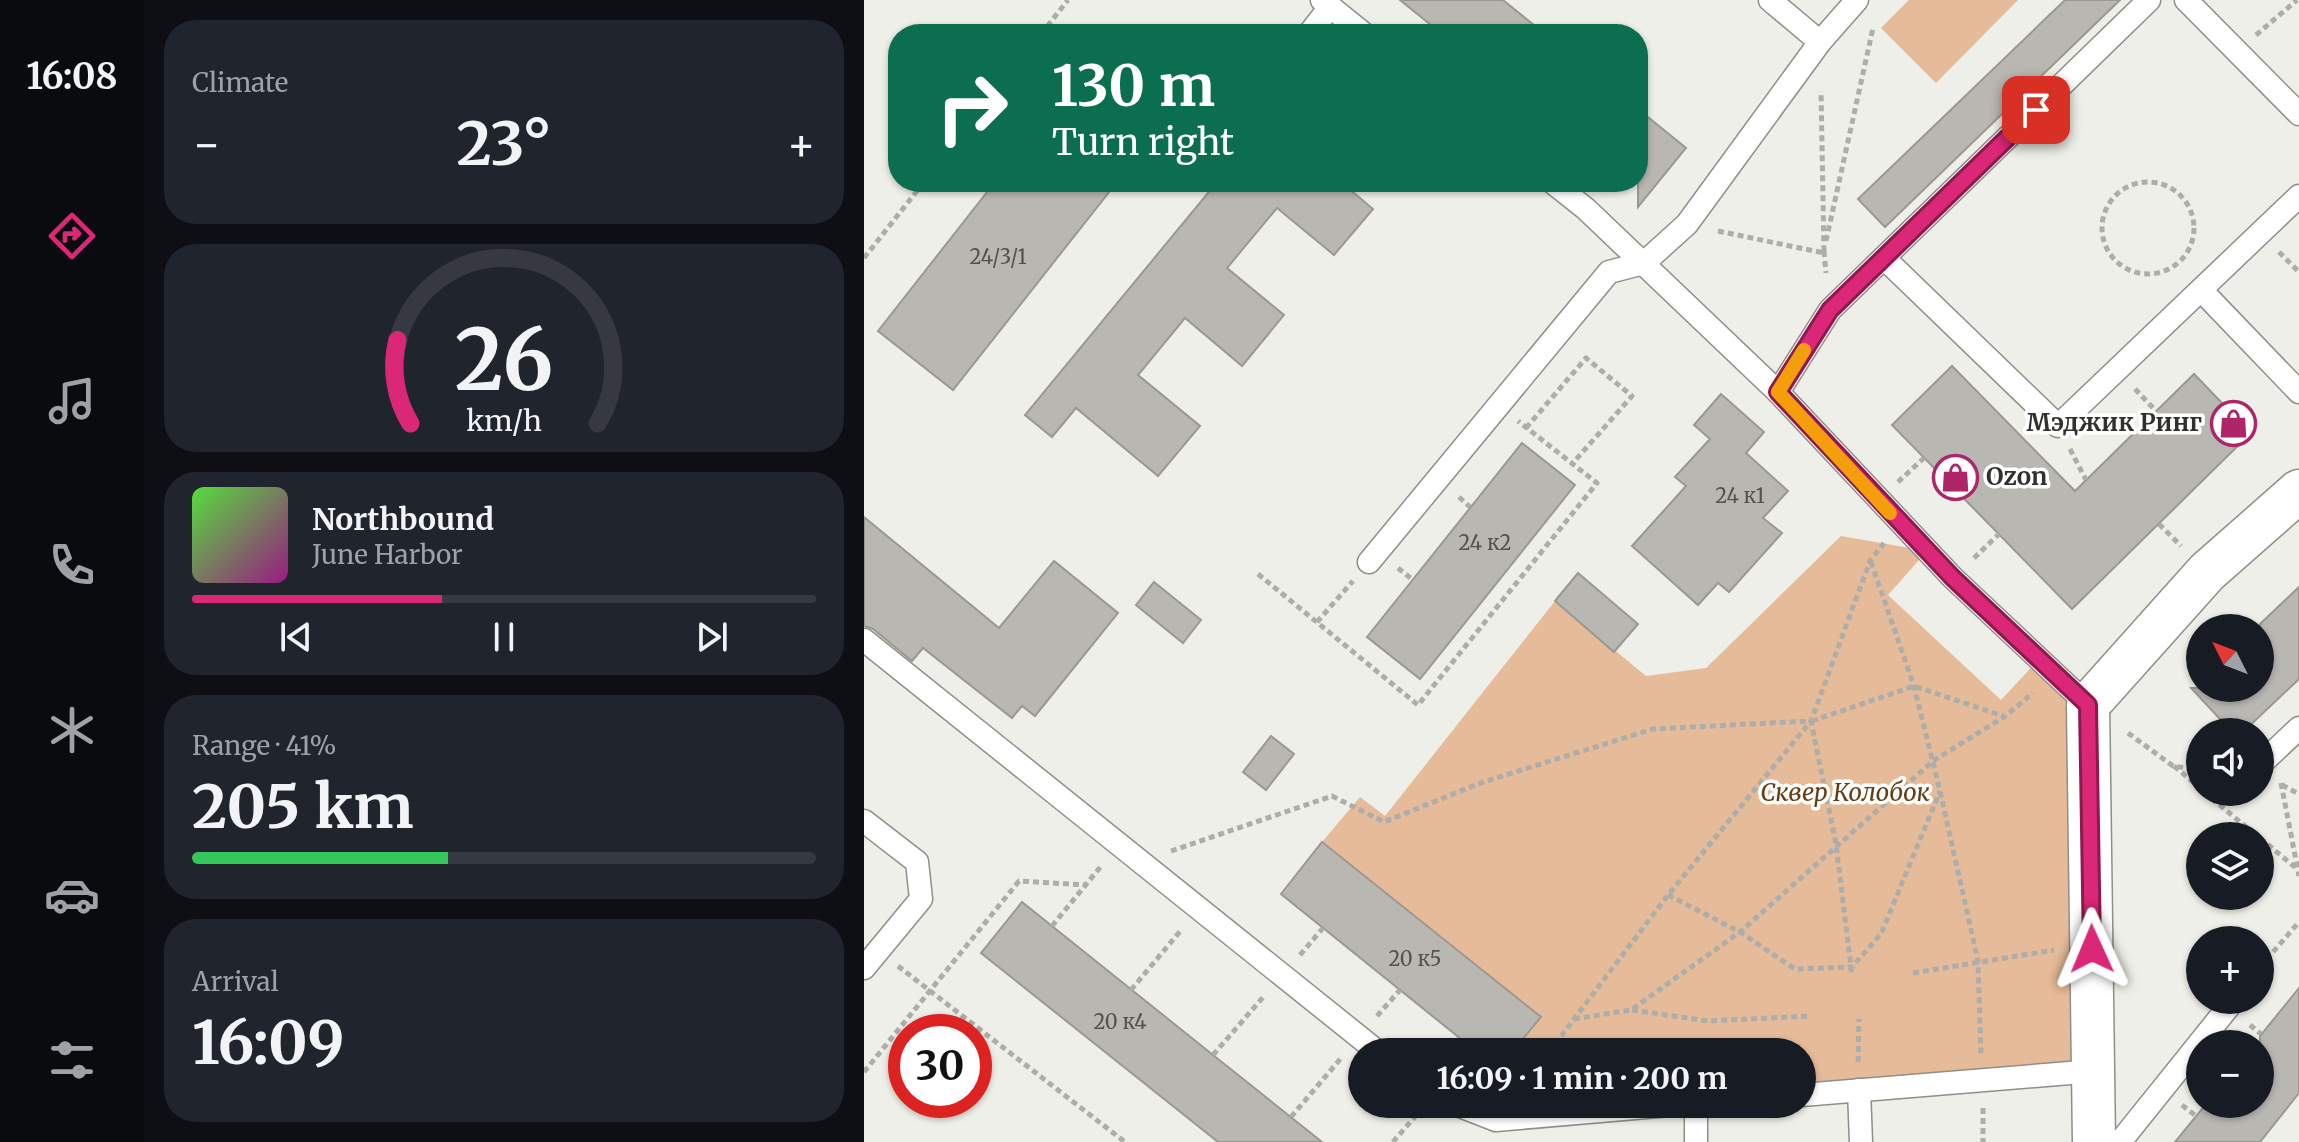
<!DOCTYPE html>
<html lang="en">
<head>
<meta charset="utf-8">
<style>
	:root { --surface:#171b24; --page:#20242c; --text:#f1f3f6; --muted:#9ea1a6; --line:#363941; --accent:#db2777 }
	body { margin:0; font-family:Merriweather,serif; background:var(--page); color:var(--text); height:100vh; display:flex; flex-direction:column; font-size:30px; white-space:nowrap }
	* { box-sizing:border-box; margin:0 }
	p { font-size:26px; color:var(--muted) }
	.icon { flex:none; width:44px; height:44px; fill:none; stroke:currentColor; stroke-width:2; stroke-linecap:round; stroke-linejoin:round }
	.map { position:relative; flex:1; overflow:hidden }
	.drawer { display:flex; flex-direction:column; gap:20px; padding:20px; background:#0d0f14; width:720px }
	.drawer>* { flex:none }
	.banner { position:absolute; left:24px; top:24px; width:760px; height:168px; border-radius:32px; box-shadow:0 2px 6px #0004; background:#0b6e4f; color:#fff; overflow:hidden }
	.needle { width:52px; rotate:312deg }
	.tools { position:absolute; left:1322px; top:614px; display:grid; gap:16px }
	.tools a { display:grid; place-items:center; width:88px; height:88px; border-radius:50%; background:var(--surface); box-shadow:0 2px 6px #0004; font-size:40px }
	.speed { position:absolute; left:24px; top:1014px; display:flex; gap:16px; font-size:40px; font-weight:700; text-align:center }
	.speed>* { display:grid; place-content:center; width:104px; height:104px; border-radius:50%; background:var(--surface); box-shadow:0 2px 6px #0004; line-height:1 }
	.speed .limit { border:12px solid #d22; background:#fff; color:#111 }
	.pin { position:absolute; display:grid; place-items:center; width:68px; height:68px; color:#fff; margin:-34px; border-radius:16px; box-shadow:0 4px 12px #0006 }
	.me { position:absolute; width:88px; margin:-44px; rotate:359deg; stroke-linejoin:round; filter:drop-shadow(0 0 6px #0008) }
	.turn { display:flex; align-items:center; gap:28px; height:168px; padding:0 32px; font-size:36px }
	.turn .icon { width:104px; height:104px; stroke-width:2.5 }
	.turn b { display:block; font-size:56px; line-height:68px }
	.big { font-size:60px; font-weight:700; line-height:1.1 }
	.drawer .card { flex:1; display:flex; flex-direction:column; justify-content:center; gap:12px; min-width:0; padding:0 28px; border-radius:32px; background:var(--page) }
	.drawer .dial { align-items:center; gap:0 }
	.dial svg { height:208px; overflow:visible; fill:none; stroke:var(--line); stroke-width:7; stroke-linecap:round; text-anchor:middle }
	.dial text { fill:var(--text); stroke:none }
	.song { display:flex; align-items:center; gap:24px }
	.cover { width:96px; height:96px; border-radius:12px; background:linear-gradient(135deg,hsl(110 70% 55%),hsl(310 70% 35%)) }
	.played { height:8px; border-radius:4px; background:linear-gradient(90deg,var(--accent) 40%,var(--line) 40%) }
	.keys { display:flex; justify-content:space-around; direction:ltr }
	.heat { display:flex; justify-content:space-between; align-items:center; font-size:44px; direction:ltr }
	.charge { height:12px; border-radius:6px; background:linear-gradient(90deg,#34c759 41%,var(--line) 0) }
	.trip { position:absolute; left:484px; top:1038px; width:468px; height:80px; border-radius:40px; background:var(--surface); box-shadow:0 2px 6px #0004; font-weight:700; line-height:80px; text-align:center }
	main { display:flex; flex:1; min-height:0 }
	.menu { display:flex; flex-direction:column; width:144px; justify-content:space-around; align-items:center; background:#090b0e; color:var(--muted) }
	.menu .icon { width:56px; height:56px }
	.menu .active { color:var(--accent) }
	.menu b { font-size:36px; color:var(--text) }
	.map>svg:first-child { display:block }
	.green { fill:#e6bb99 }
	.building { fill:#b9b7b2; stroke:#9b9893; stroke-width:2 }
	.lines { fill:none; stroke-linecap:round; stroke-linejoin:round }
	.service-casing { stroke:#8f8e89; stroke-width:25 }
	.minor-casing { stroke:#8f8e89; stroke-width:45 }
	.path { stroke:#adada9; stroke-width:5; stroke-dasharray:6 4; stroke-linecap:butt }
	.service { stroke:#fff; stroke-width:22 }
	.minor { stroke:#fff; stroke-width:42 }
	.route-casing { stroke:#8e194d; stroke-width:20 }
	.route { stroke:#db2777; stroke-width:14 }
	.slow { stroke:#f59e0b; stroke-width:14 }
	.labels { text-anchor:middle; stroke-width:7; stroke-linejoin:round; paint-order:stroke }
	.number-label { font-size:20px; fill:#52524f }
	.poi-label { font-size:24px; font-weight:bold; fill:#30302e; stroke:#fffffe; text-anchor:end }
	.park-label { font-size:24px; font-style:italic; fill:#663c14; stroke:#fffffe }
</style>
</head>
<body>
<main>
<nav class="menu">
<b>16:08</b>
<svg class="icon active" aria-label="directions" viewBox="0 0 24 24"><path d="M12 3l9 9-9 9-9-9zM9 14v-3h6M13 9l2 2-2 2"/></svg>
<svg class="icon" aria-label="music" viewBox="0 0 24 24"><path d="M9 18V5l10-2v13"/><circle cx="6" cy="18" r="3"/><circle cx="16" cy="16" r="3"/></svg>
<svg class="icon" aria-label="phone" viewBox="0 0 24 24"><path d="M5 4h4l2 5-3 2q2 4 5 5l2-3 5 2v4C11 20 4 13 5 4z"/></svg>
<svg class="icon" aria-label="climate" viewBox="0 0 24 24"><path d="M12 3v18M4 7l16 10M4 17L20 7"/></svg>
<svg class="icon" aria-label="car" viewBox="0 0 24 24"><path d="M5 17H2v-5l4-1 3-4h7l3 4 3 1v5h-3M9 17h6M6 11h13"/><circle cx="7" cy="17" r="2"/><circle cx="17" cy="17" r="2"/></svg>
<svg class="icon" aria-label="filters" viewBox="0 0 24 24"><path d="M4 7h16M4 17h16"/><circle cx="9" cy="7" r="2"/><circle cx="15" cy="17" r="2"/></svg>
</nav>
<section class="drawer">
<div class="card"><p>Climate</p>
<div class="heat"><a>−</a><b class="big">23°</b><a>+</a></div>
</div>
<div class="card dial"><svg viewBox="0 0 100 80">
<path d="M14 69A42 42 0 1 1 86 69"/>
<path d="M14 69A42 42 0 0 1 9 37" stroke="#db2777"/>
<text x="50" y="56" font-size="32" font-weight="700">26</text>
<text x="50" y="72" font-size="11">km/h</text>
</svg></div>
<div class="card">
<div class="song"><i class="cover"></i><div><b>Northbound</b><p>June Harbor</p></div></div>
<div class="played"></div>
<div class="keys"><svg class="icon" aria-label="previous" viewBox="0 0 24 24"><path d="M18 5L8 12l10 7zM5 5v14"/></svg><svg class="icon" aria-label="pause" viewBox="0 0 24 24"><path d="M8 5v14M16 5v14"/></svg><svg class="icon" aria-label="next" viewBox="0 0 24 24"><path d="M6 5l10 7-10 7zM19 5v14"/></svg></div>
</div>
<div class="card"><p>Range · 41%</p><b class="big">205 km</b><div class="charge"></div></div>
<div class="card"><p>Arrival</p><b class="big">16:09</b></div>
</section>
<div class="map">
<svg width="1435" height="1142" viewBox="0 0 1435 1142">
	<rect width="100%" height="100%" fill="#efefe9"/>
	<g class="green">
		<path d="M1045 0H1154L1072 83 1017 28Z"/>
		<path d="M977 536 1063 551 1024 595 1137 700 1175 659 1224 705 1230 1071 938 1095V1052H648L676 1017 458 842 496 797 521 816 691 601 782 676 842 668Z"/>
	</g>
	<g class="building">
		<path d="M536 0H639L681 34H578Z"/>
		<path d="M1201 0H1256L1021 227 994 199Z"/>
		<path d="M774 109 822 148 774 207Z"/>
		<path d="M131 182H253L89 390 14 331Z"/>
		<path d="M353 182H477L509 209 470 255 413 208 363 268 420 315 378 366 321 318 274 375 336 426 294 476 212 408 188 437 161 415Z"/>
		<path d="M1088 366 1211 491 1330 374 1387 433 1208 609 1028 425Z"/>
		<path d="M857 394 900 432 882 453 924 491 899 518 918 533 865 592 854 583 834 605 768 546 822 486 811 477 846 439 830 425Z"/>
		<path d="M658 443 711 485 556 679 503 637Z"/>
		<path d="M0 517 135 628 190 561 254 613 171 716 158 706 148 718 59 648 48 661 9 629 0 626Z"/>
		<path d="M714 573 774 624 750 652 691 601Z"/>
		<path d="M290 582 337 620 319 643 272 605Z"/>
		<path d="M1435 587V679L1379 732H1368L1327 688H1396V624Z"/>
		<path d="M407 736 430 754 402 790 379 772Z"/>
		<path d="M458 842 677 1017 648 1052H613L417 894Z"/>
		<path d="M158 902 349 1055 458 1142H354L117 953Z"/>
		<path d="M1435 988V1093L1396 1142H1311L1342 1104H1396V1036Z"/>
	</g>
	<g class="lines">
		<defs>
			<g id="service">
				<path d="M458 0 500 34"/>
				<path d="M906 0 956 42"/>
				<path d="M1322 0 1435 114"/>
				<path d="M445 34 466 7"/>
				<path d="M688 182 722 209 914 392 1089 578 1224 705"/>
				<path d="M1020 258 1194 426 1435 196"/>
				<path d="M1337 290 1435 392"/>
				<path d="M914 392 966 310 1285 0"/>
				<path d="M505 562 745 272 780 263 823 224 956 42 993 0"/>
				<path d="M0 640 514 1052"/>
				<path d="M1401 760 1435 728"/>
				<path d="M0 821 53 862 57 899 0 968"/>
				<path d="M995 1090 997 1142"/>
				<path d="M938 1095 1230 1071"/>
				<path d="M591 1104 632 1120 817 1104"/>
				<path d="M832 1104V1142"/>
				<path d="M1256 1142 1370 1000"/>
			</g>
			<path id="minor" d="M1230 1142 1224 705 1343 572 1435 491"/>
		</defs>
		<use href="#service" class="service-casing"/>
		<use href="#minor" class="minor-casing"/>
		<g class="path">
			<path d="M177 34 204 0"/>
			<path d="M1392 35 1433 0"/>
			<circle cx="1284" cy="228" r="46"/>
			<path d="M854 231 960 253 957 91"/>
			<path d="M962 241 1009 28"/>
			<path d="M960 251 962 273"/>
			<path d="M1415 252 1434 271"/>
			<path d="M0 258 60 182"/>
			<path d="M1271 389 1292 411"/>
			<path d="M662 428 722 358 768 396 708 464"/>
			<path d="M1206 449 1222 480"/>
			<path d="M1034 482 1060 458"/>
			<path d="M595 497 606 507"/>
			<path d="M1295 524 1317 546"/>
			<path d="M1110 558 1135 534"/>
			<path d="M1007 562 1050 686 1076 791 1114 961 1117 1054"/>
			<path d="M534 568 549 580"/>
			<path d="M394 574 554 705 733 483 654 421"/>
			<path d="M453 622 489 581"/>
			<path d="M948 721 1050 686 1139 716"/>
			<path d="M1264 733 1309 766 1336 770"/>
			<path d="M1310 766 1336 788"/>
			<path d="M1417 783 1435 876"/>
			<path d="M1418 785 1435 794"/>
			<path d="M1340 792 1393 836"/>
			<path d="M1396 838 1432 868"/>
			<path d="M307 851 468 796 520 822 619 782 789 729 947 721 972 844 988 975"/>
			<path d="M804 895 876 932 931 969 988 967 1017 934 1076 791"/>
			<path d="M188 926 238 865"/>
			<path d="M436 955 459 928"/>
			<path d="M34 966 261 1142"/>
			<path d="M1396 967 1435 922"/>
			<path d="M1049 973 1190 950"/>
			<path d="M267 990 318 929"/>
			<path d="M768 1010 844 1021 946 1016"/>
			<path d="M513 1016 536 990"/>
			<path d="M710 1019 767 1010 876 932 1069 761 1140 717 1169 693"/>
			<path d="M1386 1025 1397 1034"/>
			<path d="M606 1052 609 1049"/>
			<path d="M685 1052 804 895 947 721 1006 561 1020 543"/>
			<path d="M349 1055 401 995"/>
			<path d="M994 1062 995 1019"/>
			<path d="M0 1072 155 881 222 885"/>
			<path d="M1318 1105 1332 1116"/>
			<path d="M1119 1108V1142"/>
			<path d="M427 1117 478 1057"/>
			<path d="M529 1142 562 1104"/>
		</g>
		<use href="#service" class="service"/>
		<use href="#minor" class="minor"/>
	</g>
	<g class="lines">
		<defs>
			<path id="route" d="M1172 110 966 310 914 392 1089 578 1224 705 1228 949"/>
		</defs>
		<use href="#route" class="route-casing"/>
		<use href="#route" class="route"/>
		<path class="slow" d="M940 350 914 392 1026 513"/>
	</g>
	<defs>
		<symbol id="shop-ring" viewBox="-11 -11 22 22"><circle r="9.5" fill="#fffffe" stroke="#ae2669" stroke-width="1.5"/><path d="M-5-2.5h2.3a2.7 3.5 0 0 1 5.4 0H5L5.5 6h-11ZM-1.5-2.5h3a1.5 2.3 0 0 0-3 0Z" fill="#ae2669"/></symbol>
	</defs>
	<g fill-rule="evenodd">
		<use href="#shop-ring" x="1344" y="398" width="51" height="51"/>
		<use href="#shop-ring" x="1066" y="452" width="51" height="51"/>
	</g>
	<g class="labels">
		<g class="number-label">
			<text x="134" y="264">24/3/1</text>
			<text x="876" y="503">24 к1</text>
			<text x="621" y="550">24 к2</text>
			<text x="551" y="966">20 к5</text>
			<text x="256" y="1029">20 к4</text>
		</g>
		<g class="poi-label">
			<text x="1338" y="431">Мэджик Ринг</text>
			<text x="1122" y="485" text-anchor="start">Ozon</text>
		</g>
		<g class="park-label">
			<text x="981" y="801">Сквер Колобок</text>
		</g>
	</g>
</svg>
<div class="tools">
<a><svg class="needle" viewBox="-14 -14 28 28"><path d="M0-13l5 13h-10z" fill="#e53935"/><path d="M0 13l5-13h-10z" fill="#9ea1a6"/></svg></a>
<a><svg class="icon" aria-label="sound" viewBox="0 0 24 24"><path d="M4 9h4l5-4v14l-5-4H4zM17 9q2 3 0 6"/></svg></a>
<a><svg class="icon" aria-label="layers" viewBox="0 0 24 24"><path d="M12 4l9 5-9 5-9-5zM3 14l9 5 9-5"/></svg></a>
<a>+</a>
<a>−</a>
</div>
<div class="speed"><div class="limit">30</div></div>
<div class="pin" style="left:1172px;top:110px;background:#d93025"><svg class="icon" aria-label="arrive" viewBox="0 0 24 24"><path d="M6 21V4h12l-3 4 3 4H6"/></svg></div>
<svg class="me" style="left:1228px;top:949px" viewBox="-20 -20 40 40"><path d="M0-17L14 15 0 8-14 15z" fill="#db2777" stroke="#fff" stroke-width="4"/></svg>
<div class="trip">16:09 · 1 min · 200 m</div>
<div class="banner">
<div class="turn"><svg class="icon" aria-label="right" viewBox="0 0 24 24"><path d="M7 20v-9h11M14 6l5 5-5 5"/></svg><div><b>130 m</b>Turn right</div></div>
</div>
</div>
</main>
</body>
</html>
